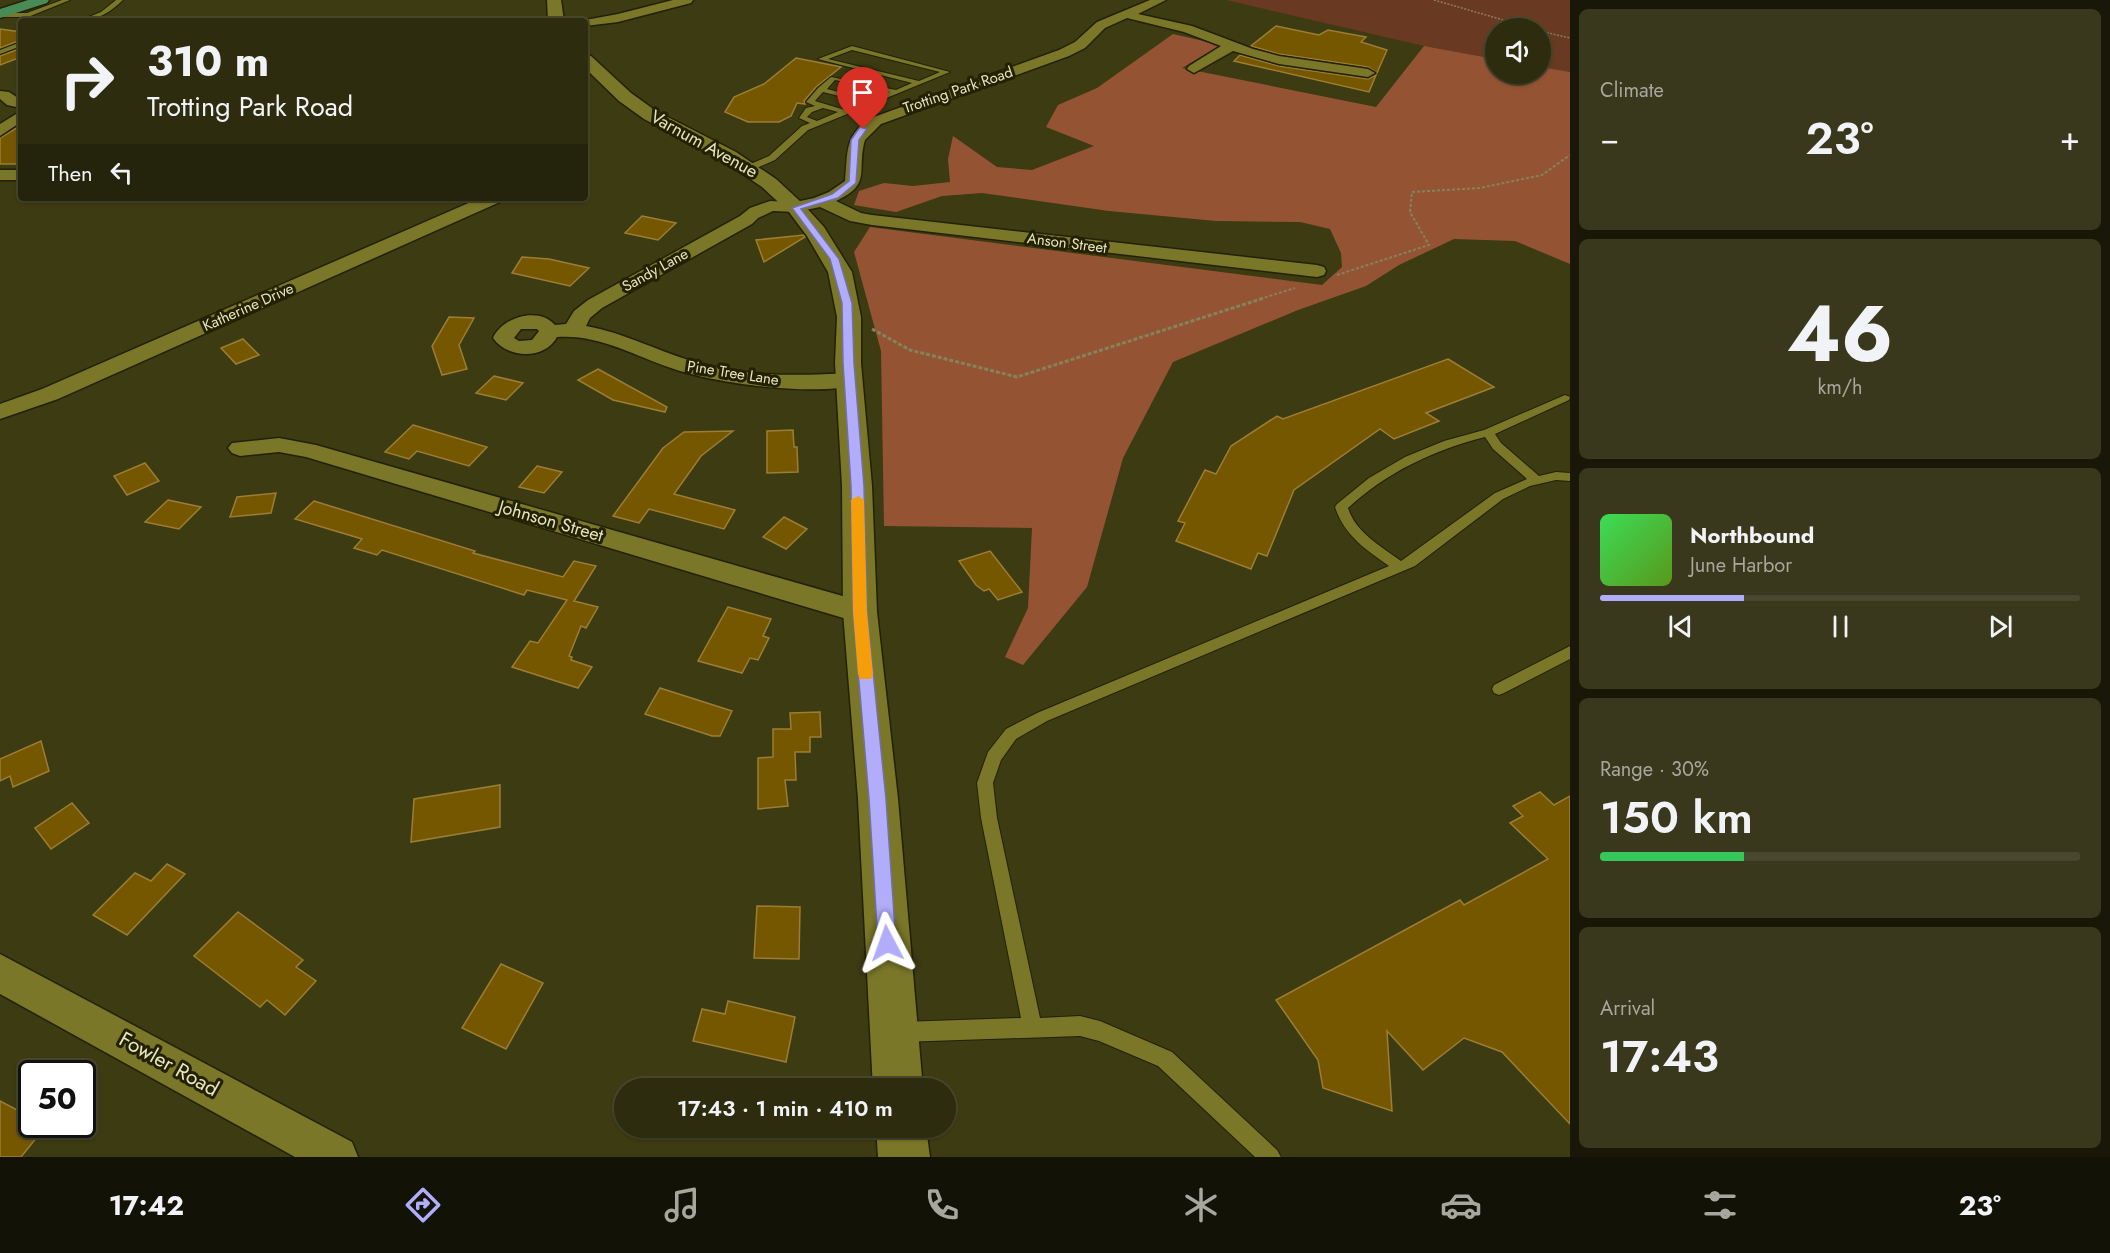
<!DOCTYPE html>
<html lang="en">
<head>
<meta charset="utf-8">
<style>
	:root { --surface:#2e2c0e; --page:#3a381c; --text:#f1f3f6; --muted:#a7a79e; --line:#49482e; --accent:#b1adfa }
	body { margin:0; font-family:Jost,sans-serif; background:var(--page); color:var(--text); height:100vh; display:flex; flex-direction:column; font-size:22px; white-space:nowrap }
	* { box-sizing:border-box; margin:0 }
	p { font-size:20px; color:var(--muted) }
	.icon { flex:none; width:33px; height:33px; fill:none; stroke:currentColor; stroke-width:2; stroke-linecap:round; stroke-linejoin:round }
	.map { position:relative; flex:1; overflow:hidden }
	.drawer { display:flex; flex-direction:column; gap:9px; padding:9px; background:#191808; width:540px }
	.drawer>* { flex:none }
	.guide { position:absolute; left:18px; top:18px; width:570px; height:183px; border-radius:6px; box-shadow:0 2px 4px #0004,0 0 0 2px var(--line); background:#2e2c0e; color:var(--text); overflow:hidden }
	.tools { position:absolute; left:1485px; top:18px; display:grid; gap:12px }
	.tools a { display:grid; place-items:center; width:66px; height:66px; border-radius:50%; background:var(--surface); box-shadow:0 2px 4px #0004,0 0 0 2px var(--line); font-size:30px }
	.speed { position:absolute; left:18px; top:1060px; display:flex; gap:12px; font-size:30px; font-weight:700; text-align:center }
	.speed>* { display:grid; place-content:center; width:78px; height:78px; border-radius:50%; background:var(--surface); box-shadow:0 2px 4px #0004,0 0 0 2px var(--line); line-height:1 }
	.speed .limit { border:3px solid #111; border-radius:9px; background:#fff; color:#111 }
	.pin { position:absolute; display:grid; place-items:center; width:51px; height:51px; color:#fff; margin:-62px -26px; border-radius:50% 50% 50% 0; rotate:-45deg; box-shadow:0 0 6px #0007 }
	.pin .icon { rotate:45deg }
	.me { position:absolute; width:66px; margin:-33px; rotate:356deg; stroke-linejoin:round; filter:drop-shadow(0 0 4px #0008) }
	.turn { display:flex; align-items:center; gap:21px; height:126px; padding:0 30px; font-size:27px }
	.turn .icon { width:78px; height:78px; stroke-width:2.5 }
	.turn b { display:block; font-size:42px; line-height:51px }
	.then { display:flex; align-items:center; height:57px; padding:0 30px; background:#0003; gap:12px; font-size:22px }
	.big { font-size:45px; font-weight:600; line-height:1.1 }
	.drawer .tile { flex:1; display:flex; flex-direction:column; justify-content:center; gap:9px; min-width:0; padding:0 21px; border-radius:9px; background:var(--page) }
	.drawer .dial { align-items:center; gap:0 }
	.dial b { font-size:78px; line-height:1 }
	.song { display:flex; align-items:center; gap:18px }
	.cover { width:72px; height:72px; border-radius:9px; background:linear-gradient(135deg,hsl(130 70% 55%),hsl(90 70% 35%)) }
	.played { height:6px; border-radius:3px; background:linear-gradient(90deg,var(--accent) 30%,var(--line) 30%) }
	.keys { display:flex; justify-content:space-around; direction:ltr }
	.heat { display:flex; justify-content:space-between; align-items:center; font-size:33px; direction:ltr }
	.charge { height:9px; border-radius:4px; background:linear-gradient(90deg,#34c759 30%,var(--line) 0) }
	.trip { position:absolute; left:614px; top:1078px; width:342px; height:60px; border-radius:30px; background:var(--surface); box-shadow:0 2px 4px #0004,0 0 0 2px var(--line); font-weight:600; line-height:60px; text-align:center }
	.tabs { display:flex; height:96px; justify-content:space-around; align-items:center; background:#121206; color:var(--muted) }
	.tabs .icon { width:42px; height:42px }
	.tabs .on { color:var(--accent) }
	.tabs b { font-size:27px; color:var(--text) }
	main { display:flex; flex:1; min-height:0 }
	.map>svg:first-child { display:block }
	.green { fill:#6a3921 }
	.forest { fill:#945434 }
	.building { fill:#755700; stroke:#9c7d35; stroke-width:1.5 }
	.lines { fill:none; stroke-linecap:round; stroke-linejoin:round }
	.service-casing { stroke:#232109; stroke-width:2 }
	.minor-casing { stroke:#232109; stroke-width:3 }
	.secondary-casing { stroke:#232109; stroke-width:3 }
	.primary-casing { stroke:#232109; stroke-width:3 }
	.path-far2 { stroke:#85835b; stroke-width:1.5; stroke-dasharray:2 1.5; stroke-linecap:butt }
	.path-far1 { stroke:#85835b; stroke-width:2; stroke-dasharray:3 2; stroke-linecap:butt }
	.path { stroke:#85835b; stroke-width:3; stroke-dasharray:4 2; stroke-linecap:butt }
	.service { fill:#7b7729; fill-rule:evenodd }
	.minor { fill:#7b7729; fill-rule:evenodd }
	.secondary { fill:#7b7729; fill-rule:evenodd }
	.primary { fill:#498b55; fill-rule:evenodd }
	.route { fill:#b1adfa; stroke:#7370a2; stroke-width:1.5 }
	.slow { fill:#f59e0b }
	.labels { text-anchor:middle; stroke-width:6; stroke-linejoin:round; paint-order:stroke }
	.far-street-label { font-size:15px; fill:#e6e5bf; stroke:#232102 }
	.street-label { font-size:18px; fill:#e6e5bf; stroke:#232102 }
	.near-street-label { font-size:21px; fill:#e6e5bf; stroke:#232102 }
</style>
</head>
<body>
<main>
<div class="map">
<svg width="1570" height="1157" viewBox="0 0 1570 1157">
	<rect width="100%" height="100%" fill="#3d3b12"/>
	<path class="green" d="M1226 0H1570V72L1541 67 1540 28H1496L1495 59 1424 46Z"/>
	<path class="forest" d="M1173 34 1221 45 1182 68 1376 107 1424 46 1495 59 1496 74H1540L1541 67 1570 72V264L1515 241 1454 239 1399 265 1366 286 1298 310 1173 362 1123 458 1087 587 1023 665 1005 657 1028 608 1032 528 884 526 881 351 854 252 870 227 1322 285 1342 267 1341 253 1330 229 1300 222 1216 221 1109 211 982 193 942 196 896 212 854 205 859 191 884 183 913 186 950 182 948 159 953 136 997 167 1032 170 1094 146 1046 127 1058 105 1097 88Z"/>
	<g class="building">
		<path d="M1276 26 1319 35 1328 30 1366 37 1361 42 1387 50 1377 73 1368 67 1279 54 1251 46Z"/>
		<path d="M0 29 21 32V40L0 48Z"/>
		<path d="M21 48V57L0 65V56Z"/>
		<path d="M1240 55 1279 66 1368 79 1376 75 1369 92 1234 61Z"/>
		<path d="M796 58 841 67 816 87 804 101 805 104 797 103 791 116 779 122H748L725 112 734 97 764 84Z"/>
		<path d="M21 125V164H0V138Z"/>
		<path d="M642 216 676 223 658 240 625 233Z"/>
		<path d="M804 235 805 237 764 262 756 240Z"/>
		<path d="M522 257 549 259 589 268 570 286 512 273Z"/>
		<path d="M449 317 474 318 459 345 467 369 442 375 432 346Z"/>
		<path d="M243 339 259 355 236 364 221 348Z"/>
		<path d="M1448 359 1494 387 1426 413 1439 421 1394 439 1380 429 1294 490 1267 556 1258 553 1251 569 1176 541 1185 523 1178 521 1205 470 1216 474 1231 446 1277 416 1283 419Z"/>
		<path d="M598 369 667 407 665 412 613 400 578 380Z"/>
		<path d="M494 376 523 383 506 400 476 393Z"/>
		<path d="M413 425 487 447 469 466 417 451 409 459 385 452Z"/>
		<path d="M793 430 794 447H797L798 472 767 473V431Z"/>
		<path d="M733 431 701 456 674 494 735 510 724 529 649 509 639 523 613 516 663 448 684 432Z"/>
		<path d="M145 463 159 481 127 495 114 476Z"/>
		<path d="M537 466 562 472 544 493 519 487Z"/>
		<path d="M276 493 271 513 230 517 237 497Z"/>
		<path d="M168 500 201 507 179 529 145 522Z"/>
		<path d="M314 501 475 551 473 553 563 577 574 561 596 566 574 601 598 607 586 628 581 626 569 656 572 657 571 660 592 667 578 688 512 667 530 641 538 643 567 600 527 590 524 595 382 550 377 555 354 548 362 539 295 519Z"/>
		<path d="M784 517 807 529 786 549 763 537Z"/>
		<path d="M990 551 1022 592 998 600 989 589 984 591 976 585 959 561Z"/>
		<path d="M728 607 771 619 763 636 769 638 758 660 750 658 742 673 698 661Z"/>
		<path d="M660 688 732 711 720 736H712L645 714Z"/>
		<path d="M820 712 821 737H810V752H795L796 780H785L788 806 758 809V758L773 757V729H791L790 713Z"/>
		<path d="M41 741 49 771 13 787 10 776 0 781V759Z"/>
		<path d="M500 785V827L411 842 414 799Z"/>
		<path d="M1540 792 1554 805 1570 796V1124L1502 1052 1464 1038 1423 1070 1387 1031 1392 1111 1323 1088 1318 1060 1276 1000 1460 900 1464 905 1548 859 1510 823 1523 816 1513 806Z"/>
		<path d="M72 803 89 823 51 849 35 828Z"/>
		<path d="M167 864 185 874 127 935 93 915 135 873 151 881Z"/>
		<path d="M757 906 800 907 799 959 754 958Z"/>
		<path d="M238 912 303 960 296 967 316 981 285 1015 267 1000 260 1007 194 956Z"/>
		<path d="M501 964 543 983 506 1049 462 1028Z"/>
		<path d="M728 1001 795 1017 786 1062 693 1041 702 1009 725 1014Z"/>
		<path d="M0 1101 32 1118V1125L46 1126 21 1157H0Z"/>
	</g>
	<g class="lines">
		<defs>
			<g id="service">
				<path d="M62 0H70L28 17H0V13H27Z"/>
				<path d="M116 0H123C111 12 96 21 79 21L101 12Z"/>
				<path d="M21 42V46L0 54V50Z"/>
				<path d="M852 46 950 72 808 130 775 160 752 170H746V166L769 156 802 126 810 123 799 118 806 108 815 106 806 102 818 88 831 77 896 90 912 83 818 59ZM852 50 940 72 919 81 828 59ZM835 80 889 92 870 100 827 89ZM823 92 863 102 845 110 815 101ZM823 108 838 112 817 121 807 117 812 112Z"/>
				<path d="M1565 395 1570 397 1569 400 1495 434 1501 443 1539 476 1556 472 1570 473V481L1556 480 1530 486 1503 499 1415 566 1047 721 1016 739 1001 760 993 783 997 818 1040 1018 1080 1016 1100 1021 1172 1052 1277 1150 1281 1157H1255L1158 1066 1099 1041 1080 1036 901 1042 894 1039 891 1032 894 1025 901 1022 1021 1018 981 818 977 783 988 752 1006 729 1037 713 1389 566C1366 550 1344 535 1335 507L1337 504 1369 478 1405 457 1444 441 1484 430ZM1485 437 1493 449 1527 479 1495 493 1401 561C1381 546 1356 533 1348 508 1387 472 1434 450 1485 437Z"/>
				<path d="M1570 646V659L1504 693 1499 695 1494 693 1492 689 1494 685Z"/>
			</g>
			<g id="minor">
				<path d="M673 0H693L691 3 618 22 585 26V21H580L618 14Z"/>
				<path d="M1150 0H1166L1138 14 1192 26 1253 49 1279 56 1368 69 1375 73 1368 77 1279 64 1233 51 1194 73 1187 69 1189 66 1221 46 1184 32 1127 18 1105 28 1085 48 1069 56 881 124 865 140C856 171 873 184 836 201L861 213 872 215 1317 265 1324 267 1326 271 1324 275 1317 277 872 225 850 221 820 207 796 212 773 211 758 218 752 224 602 308 590 318 586 326C626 333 661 353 699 363 747 377 800 376 850 373L858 375 861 380 858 385C812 396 716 384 671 368 633 355 598 334 557 337 545 360 507 359 493 338 502 317 539 306 555 325L566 324 574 311 588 300 740 216 750 208 770 201 796 202 814 198 829 192 845 181C848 151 844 136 871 118L1059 50 1075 42 1097 22ZM521 329H537L539 331 532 340 519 341 514 338Z"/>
				<path d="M0 91 9 92 21 100V108L7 105 0 99Z"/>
				<path d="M21 111V122L0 136V124Z"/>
				<rect x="0" y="170" width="21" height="10"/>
				<path d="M480 198H503L500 202 58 399 0 419V404L42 389Z"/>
				<path d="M279 438 316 445 860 601 870 605 874 612 870 619 860 623 306 457 279 452 240 456 232 453 228 448 232 443Z"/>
				<path d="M0 954 352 1142 358 1157H295L0 994Z"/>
			</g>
			<g id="secondary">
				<path d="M547 0H561L564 21H548Z"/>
				<path d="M585 54 591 56 631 93 656 111 736 152 776 179 803 204 824 227 852 272 861 317V363L872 486 877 612 898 799 923 1089H873L858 799 843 612 842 486 835 363 837 317 828 272 807 236 789 212 762 187 722 160 644 119 619 101 585 68Z"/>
				<path d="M876 1128H926L930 1157H878Z"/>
			</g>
			<path id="primary" d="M28 0H49L47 3 0 18V9Z"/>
		</defs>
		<use href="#service" class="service-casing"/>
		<use href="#minor" class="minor-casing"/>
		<use href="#secondary" class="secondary-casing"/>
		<use href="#primary" class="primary-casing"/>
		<g class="path-far2">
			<path d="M1434 0 1531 28"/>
			<path d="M1540 31 1570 38"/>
		</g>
		<g class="path-far1">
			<path d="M1337 275 1429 245 1410 212 1412 192 1480 188 1542 175 1570 155"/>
			<path d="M1260 299 1295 288"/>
		</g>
		<path class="path" d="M872 329 910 350 1017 377 1264 298"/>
		<use href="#service" class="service"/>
		<use href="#minor" class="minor"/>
		<use href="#secondary" class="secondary"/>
		<use href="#primary" class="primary"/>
	</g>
	<path class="route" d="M860 127 867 129 859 140 856 183 838 198 801 209 839 259 852 303 854 363 864 486 867 612 886 799 896 943 894 949 887 952 881 949 878 943 869 799 853 612 851 486 843 363 842 303 830 259 792 208 832 194 849 181 851 140Z"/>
	<path class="slow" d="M858 496 864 500 867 612 873 674 871 679H860L858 674 853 612 851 500Z"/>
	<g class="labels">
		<g class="far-street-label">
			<text transform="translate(958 90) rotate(-19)" y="5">Trotting Park Road</text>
			<text transform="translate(1067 243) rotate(7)" y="5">Anson Street</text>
			<text transform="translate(655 270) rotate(-29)" y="5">Sandy Lane</text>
			<text transform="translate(248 307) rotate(-24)" y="5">Katherine Drive</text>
			<text transform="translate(733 373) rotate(9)" y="5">Pine Tree Lane</text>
		</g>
		<g class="street-label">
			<text transform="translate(704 144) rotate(29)" y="6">Varnum Avenue</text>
			<text transform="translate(551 521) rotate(16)" y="6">Johnson Street</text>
		</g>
		<g class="near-street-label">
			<text transform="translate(169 1064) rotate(29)" y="7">Fowler Road</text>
		</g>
	</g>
</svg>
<div class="tools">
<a><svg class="icon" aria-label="sound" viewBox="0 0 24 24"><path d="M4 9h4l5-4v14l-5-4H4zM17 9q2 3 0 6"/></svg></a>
</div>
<div class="speed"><div class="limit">50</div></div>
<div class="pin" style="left:863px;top:129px;background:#d93025"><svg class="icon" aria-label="arrive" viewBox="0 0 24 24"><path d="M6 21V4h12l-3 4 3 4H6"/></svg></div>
<svg class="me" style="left:887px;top:943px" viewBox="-20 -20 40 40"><path d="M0-17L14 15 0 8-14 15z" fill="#b1adfa" stroke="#fff" stroke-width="4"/></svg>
<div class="trip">17:43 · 1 min · 410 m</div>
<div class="guide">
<div class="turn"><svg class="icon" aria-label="right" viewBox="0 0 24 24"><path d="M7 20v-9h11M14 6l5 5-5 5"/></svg><div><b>310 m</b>Trotting Park Road</div></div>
<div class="then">Then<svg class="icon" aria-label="left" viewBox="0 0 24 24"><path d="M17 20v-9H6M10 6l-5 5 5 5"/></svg></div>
</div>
</div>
<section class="drawer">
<div class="tile"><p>Climate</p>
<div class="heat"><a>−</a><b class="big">23°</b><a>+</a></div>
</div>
<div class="tile dial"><b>46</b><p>km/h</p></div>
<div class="tile">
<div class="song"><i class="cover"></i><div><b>Northbound</b><p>June Harbor</p></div></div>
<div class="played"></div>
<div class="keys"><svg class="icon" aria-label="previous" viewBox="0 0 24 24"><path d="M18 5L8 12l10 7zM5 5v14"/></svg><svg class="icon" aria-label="pause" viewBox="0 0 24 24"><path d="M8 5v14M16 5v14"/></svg><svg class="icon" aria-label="next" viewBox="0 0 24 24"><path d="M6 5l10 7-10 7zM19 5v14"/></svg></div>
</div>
<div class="tile"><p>Range · 30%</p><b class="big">150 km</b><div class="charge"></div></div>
<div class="tile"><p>Arrival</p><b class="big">17:43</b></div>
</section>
</main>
<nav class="tabs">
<b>17:42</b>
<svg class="icon on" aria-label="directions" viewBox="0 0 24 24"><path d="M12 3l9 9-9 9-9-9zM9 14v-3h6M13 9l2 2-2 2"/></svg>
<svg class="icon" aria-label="music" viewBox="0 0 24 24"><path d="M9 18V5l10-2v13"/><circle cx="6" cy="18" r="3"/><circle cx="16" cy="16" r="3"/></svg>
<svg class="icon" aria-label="phone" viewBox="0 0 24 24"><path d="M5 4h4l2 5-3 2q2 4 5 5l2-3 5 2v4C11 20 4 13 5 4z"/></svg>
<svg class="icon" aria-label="climate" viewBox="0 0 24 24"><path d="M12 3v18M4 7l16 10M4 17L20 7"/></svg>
<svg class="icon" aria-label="car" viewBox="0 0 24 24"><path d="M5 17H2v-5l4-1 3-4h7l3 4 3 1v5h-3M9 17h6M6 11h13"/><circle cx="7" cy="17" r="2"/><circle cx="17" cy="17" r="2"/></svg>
<svg class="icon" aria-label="filters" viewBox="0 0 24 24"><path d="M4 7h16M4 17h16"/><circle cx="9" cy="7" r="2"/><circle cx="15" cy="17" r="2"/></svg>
<b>23°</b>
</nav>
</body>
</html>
